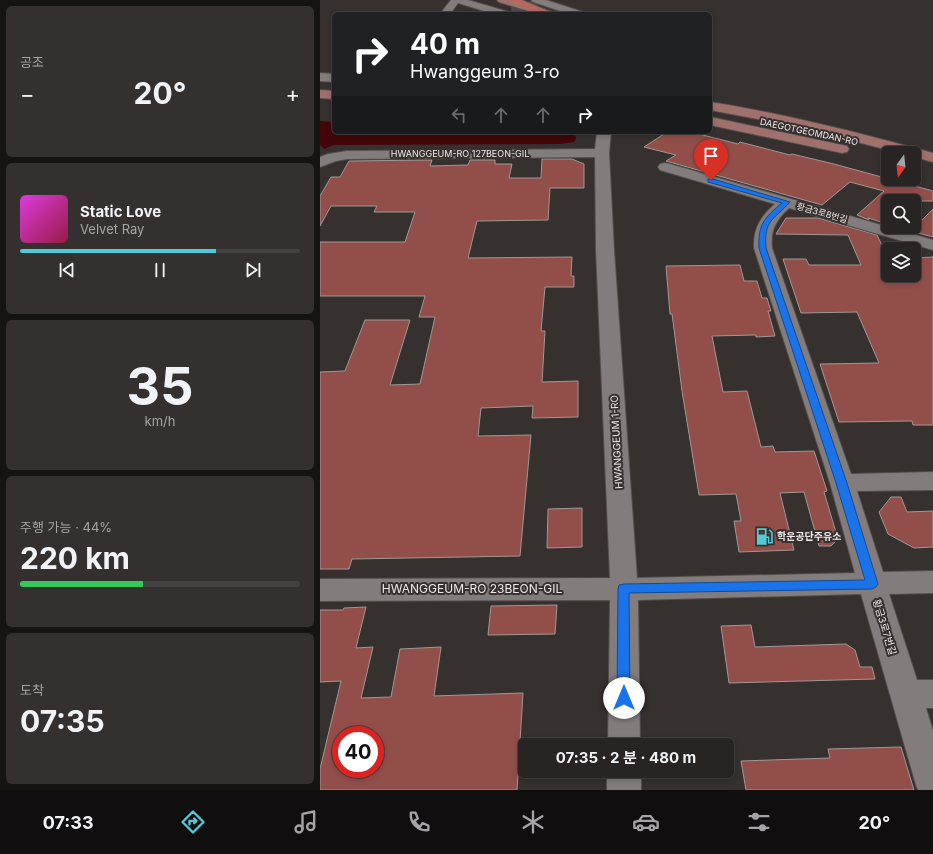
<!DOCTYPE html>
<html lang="ko">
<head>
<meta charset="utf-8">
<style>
	:root { --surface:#282423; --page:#343030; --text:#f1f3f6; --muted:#a5a4a6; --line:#444141; --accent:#52cbd8 }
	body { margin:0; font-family:Inter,"Noto Sans KR",sans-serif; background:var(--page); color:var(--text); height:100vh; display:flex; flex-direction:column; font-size:15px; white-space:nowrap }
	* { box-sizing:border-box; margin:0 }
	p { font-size:13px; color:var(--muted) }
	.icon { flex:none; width:22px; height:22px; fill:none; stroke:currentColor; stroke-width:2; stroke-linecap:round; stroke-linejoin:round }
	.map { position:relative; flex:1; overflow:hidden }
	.sheet { display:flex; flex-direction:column; gap:6px; padding:6px; background:#161413; width:320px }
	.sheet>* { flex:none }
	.banner { position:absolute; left:12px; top:12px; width:380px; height:122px; border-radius:6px; box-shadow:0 2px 6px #0003,0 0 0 1px var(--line); background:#202124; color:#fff; overflow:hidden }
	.needle { width:26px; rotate:195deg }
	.controls { position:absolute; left:561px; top:146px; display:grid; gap:8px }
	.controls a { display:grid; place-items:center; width:40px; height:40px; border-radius:6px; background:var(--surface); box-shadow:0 2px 6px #0003,0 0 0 1px var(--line); font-size:20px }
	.speed { position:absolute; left:12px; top:726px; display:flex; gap:8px; font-size:20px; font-weight:700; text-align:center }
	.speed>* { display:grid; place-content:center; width:52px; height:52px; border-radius:50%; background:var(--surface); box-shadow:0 2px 6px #0003,0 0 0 1px var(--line); line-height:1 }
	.speed .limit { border:6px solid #d22; background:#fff; color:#111 }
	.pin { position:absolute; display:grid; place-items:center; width:34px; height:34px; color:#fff; margin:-41px -17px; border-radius:50% 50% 50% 0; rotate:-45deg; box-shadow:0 0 4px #0007 }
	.pin .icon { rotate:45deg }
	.me { position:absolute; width:44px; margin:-22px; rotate:0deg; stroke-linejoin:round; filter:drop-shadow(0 0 3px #0008) }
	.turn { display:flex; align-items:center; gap:14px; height:84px; padding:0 12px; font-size:18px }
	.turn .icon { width:52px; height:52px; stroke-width:2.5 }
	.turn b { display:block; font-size:28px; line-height:34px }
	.lanes { display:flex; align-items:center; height:38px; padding:0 12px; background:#0003; justify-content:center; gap:20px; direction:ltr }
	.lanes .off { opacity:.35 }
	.big { font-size:30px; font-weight:700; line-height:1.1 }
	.sheet .tile { flex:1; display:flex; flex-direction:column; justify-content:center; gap:6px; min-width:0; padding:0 14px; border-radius:6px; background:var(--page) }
	.sheet .dial { align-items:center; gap:0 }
	.dial b { font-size:52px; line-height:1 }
	.song { display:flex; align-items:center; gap:12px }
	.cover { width:48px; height:48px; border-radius:6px; background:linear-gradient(135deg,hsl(300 70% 55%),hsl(340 70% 35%)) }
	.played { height:4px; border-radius:2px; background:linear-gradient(90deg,var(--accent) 70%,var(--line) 70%) }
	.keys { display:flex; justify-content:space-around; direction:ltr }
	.heat { display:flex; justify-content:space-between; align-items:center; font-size:22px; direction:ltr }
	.charge { height:6px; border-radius:3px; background:linear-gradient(90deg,#34c759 44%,var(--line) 0) }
	.trip { position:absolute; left:198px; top:738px; width:216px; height:40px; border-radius:6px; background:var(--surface); box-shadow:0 2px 6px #0003,0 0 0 1px var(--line); font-weight:700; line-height:40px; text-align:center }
	.menu { display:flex; height:64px; justify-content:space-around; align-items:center; background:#100e0e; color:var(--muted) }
	.menu .icon { width:28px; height:28px }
	.menu .on { color:var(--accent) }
	.menu b { font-size:18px; color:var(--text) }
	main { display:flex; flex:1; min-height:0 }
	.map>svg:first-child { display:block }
	.water { fill:#430608 }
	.building { fill:#924f4a; stroke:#9f9897; fill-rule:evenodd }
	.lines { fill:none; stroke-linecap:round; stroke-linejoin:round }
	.minor-tunnel { stroke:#524c4b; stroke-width:11; stroke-dasharray:11 5.5; stroke-linecap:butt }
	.minor-casing { stroke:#534f4e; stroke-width:2 }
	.major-casing { stroke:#534f4e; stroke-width:2 }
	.highway-casing { stroke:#534f4e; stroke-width:2 }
	.minor { fill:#837c7c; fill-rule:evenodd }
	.major { fill:#a0706c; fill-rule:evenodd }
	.highway { fill:#b46862; fill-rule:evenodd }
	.route { fill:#1a73e8; stroke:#114b97 }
	.labels { text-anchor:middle; stroke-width:4; stroke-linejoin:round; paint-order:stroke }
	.far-street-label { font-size:9px; fill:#eeeae9; stroke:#36302f }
	.street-label { font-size:10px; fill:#eeeae9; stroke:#36302f }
	.poi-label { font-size:10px; font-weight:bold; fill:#eeeae9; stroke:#36302f; text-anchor:start }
	.near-street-label { font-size:12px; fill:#eeeae9; stroke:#36302f }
</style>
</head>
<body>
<main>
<section class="sheet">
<div class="tile"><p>공조</p>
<div class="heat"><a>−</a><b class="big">20°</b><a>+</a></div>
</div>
<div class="tile">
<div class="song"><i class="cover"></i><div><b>Static Love</b><p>Velvet Ray</p></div></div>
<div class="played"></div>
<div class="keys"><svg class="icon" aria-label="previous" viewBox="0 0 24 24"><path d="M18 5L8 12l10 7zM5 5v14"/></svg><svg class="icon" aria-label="pause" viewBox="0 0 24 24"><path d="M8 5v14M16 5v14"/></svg><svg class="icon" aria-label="next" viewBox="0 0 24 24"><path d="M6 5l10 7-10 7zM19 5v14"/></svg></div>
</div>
<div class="tile dial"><b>35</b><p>km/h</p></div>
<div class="tile"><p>주행 가능 · 44%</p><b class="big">220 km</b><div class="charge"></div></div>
<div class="tile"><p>도착</p><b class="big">07:35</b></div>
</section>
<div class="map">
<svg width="613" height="790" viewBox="0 0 613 790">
	<rect width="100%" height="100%" fill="#36302f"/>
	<path class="water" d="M0 121 14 122V132H255L256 139 254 142 241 144 14 145 4 149 0 145Z"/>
	<g class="building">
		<path d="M347 132 379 134 418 144 420 142 470 155 472 154 514 164 613 191V201H568V219L564 223 548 218 549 220 537 215 564 191 530 182 502 205 346 161 356 155 324 147Z"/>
		<path d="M222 159H252L264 164V188H230L228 220 157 221 148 258 252 257 251 276H254V287H225L221 331H225L222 382 258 381V417L212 418 213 406 161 408 158 436 211 435 200 556 32 559 29 569H0V372L25 371 45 320H90L70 385 100 384 115 317H99L105 296H0V242H85L95 212H54L57 206H11L0 226V196L11 177H20L29 161 112 160 110 166 148 165 150 160H175V164H192L189 178H221Z"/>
		<path d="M613 209V237L591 231Z"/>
		<path d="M466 218H498L557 235 568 258V278H594V258L613 257V425H593L592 421 519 422 500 364 559 363 537 312 481 313 463 259H486L489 265H541L528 235 456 234Z"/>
		<path d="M420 265 424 281H437L442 298H447L451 311H448L455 336 436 337V335L392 336 403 392 427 391 441 447 453 446 455 452 494 451 507 491 504 492 518 539 511 546H499L484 492 460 493 474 550 419 552 414 521H421L416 494 379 495 362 391 352 314H350L346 266Z"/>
		<path d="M571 497H581L587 512 613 511V547L594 548 568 534 559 512Z"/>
		<path d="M262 508V547L227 548 228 509Z"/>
		<path d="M237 605 235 634 168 635 171 606Z"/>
		<path d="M46 607 36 648 53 647 41 698 71 697 80 649 121 647 114 696 203 693 197 790H0V769L21 681 0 682V610H23L24 608ZM21 735H55V769H21Z"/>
		<path d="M431 625 435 647 526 644 535 650 540 667H552L555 679 409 683 401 626Z"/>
		<path d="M581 747 594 790H426L421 761 510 758 508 749Z"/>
	</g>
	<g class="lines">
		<path class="minor-tunnel" d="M192 12 217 5"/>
		<defs>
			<g id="minor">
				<path d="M131 0H148L189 12 190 14H174L138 3 130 14H120Z"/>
				<path d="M211 0H226L263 12 264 14H249L213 2Z"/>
				<path d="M0 73 14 74V82L0 81Z"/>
				<path d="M277 132H291L289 153 294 250 317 578 535 573 510 483 434 248C433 229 441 216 455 204L340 170 338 167 340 164 345 163 350 164 613 240V250L469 208C456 220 450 230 452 248L531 474 613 472V490L537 491 563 572 613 571V593L569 594 597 680H613V708H606L613 731V790H598L596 785 541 594 318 600 320 745H288L290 600 0 601V579L290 578 276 250 275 157 27 159 16 161 0 167V157L8 154 27 151 275 149Z"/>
				<rect x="287" y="771" width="34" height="19"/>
			</g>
			<g id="major">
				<path d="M177 0H192L233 12 234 14H218L179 2Z"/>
				<path d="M0 90 14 91V99L0 98Z"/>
				<path d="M390 102C466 114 539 133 613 153V162L594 157V153H580L474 126 390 110Z"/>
				<path d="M390 117 522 145 527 146 529 149 527 152 522 153 390 125Z"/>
			</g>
			<path id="highway" d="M189 0H202L226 10 227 12 226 14H218L191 2Z"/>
		</defs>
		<use href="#minor" class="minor-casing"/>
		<use href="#major" class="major-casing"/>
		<use href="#highway" class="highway-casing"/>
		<use href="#minor" class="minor"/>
		<use href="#major" class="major"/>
		<use href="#highway" class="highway"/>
	</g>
	<path class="route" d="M388 179H393L470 202C453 221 444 219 446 248L527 483 558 584 556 587 552 589 309 593 310 698 308 702 304 704 299 702 297 698 298 589 299 585 304 584 545 580 516 483 439 248C438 224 444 218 462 203L388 182Z"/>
	<defs>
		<symbol id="fuel-bare" viewBox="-9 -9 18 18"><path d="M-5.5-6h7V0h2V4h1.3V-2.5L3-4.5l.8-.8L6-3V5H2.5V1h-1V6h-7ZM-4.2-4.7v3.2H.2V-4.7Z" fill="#52cbd8" stroke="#36302f" stroke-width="2.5" paint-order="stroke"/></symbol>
	</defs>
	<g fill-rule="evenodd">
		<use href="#fuel-bare" x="432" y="524" width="25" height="25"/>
	</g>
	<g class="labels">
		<g class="far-street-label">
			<text transform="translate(489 132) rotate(12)" y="3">DAEGOTGEOMDAN-RO</text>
			<text x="140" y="157">HWANGGEUM-RO 127BEON-GIL</text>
			<text transform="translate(502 213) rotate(16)" y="3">황금3로8번길</text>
		</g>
		<g class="street-label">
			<text transform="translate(296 442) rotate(-93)" y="4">HWANGGEUM 1-RO</text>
			<text transform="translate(565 627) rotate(73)" y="4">황금3로7번길</text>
		</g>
		<g class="poi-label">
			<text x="457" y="540">학운공단주유소</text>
		</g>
		<g class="near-street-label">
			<text x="152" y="593">HWANGGEUM-RO 23BEON-GIL</text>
		</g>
	</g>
</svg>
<div class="controls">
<a><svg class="needle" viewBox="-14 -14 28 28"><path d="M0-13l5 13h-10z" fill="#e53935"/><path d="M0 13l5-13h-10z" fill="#a5a4a6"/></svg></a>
<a><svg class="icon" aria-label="search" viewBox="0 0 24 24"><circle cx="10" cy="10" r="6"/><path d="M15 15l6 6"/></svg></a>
<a><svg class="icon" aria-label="layers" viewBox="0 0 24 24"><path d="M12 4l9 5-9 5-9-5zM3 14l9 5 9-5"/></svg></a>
</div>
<div class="speed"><div class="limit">40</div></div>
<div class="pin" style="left:391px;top:180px;background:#d93025"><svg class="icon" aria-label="arrive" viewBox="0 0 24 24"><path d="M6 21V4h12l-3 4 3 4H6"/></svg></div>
<svg class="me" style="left:304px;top:698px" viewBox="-20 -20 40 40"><circle r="19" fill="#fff"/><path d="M0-13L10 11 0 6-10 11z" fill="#1a73e8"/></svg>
<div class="trip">07:35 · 2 분 · 480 m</div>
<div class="banner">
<div class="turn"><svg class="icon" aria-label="right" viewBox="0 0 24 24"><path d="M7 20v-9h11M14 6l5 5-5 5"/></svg><div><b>40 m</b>Hwanggeum 3-ro</div></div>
<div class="lanes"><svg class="icon off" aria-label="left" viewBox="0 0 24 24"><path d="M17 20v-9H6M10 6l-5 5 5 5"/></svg><svg class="icon off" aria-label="ahead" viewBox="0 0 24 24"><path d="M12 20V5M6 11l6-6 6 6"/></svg><svg class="icon off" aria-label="ahead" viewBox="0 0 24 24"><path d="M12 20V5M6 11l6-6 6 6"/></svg><svg class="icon" aria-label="right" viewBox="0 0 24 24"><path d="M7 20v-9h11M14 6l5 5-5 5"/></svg></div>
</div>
</div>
</main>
<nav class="menu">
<b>07:33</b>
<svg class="icon on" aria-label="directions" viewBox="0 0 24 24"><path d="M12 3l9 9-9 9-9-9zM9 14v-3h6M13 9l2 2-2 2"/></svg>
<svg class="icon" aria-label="music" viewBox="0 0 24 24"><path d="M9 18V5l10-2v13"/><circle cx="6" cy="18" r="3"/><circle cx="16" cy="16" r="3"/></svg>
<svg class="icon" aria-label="phone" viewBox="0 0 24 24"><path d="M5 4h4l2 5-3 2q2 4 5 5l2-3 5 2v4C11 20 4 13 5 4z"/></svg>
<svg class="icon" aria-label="climate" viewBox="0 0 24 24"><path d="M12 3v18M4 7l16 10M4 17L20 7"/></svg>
<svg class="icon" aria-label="car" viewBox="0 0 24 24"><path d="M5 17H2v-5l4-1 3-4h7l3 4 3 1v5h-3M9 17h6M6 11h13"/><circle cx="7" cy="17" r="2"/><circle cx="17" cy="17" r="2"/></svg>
<svg class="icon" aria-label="filters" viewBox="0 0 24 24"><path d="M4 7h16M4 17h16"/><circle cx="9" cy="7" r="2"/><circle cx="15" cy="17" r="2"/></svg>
<b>20°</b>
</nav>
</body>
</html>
